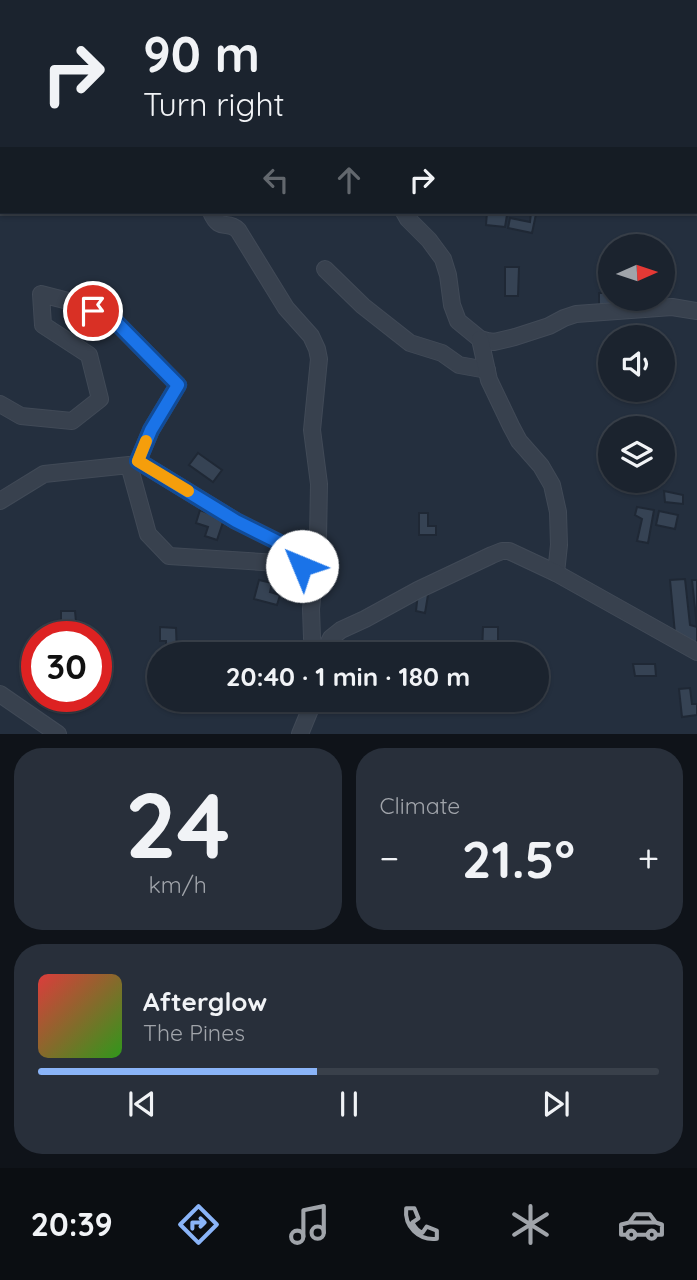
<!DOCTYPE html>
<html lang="en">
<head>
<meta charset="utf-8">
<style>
	:root { --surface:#1b232e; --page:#282f3a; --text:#f1f3f6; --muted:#a0a4aa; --line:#39404a; --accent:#8ab4f8 }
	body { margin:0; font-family:Quicksand,sans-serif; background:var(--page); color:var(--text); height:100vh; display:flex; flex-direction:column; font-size:26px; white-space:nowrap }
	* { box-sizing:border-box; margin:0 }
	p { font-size:23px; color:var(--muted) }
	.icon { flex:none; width:38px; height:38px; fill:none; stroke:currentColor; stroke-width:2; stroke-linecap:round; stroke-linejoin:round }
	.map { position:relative; height:734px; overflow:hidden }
	.side { display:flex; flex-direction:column; gap:14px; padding:14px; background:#0f1319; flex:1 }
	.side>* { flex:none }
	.banner { position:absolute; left:0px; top:0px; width:698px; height:214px; box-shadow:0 2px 5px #0004,0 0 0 2px var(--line); background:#1b232e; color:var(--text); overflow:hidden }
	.needle { width:46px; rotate:87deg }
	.controls { position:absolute; left:598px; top:234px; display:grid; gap:14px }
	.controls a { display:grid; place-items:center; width:77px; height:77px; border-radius:50%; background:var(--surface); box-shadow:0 2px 5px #0004,0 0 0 2px var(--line); font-size:35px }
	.speed { position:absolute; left:21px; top:621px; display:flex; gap:14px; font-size:35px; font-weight:700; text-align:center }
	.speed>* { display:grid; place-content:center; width:91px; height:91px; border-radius:50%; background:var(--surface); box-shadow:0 2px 5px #0004,0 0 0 2px var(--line); line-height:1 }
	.speed .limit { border:10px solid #d22; background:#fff; color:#111 }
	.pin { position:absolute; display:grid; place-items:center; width:60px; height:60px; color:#fff; margin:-30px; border:4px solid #fff; border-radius:50%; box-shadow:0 2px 7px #0007 }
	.me { position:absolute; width:77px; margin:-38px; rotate:315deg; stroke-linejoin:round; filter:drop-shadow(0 0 5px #0008) }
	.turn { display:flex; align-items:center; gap:24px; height:147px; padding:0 28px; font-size:32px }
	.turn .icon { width:91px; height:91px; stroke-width:2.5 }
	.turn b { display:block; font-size:49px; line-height:60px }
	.lanes { display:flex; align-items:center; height:66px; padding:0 28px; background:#0003; justify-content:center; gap:35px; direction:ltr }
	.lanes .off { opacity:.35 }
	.big { font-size:52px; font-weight:700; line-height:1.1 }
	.side .widget { flex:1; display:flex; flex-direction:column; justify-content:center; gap:10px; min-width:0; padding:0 24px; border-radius:28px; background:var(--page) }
	.side .dial { align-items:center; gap:0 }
	.dial b { font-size:91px; line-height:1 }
	.song { display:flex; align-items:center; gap:21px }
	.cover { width:84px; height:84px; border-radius:10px; background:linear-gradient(135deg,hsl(0 70% 55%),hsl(110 70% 35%)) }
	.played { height:7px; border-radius:4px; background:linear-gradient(90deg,var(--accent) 45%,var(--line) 45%) }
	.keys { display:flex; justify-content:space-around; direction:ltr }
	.heat { display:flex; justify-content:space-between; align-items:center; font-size:38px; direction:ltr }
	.side .tiles { flex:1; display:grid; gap:14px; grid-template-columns:1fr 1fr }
	.widget:last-child { grid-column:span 2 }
	.trip { position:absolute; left:147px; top:642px; width:402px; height:70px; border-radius:35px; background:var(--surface); box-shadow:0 2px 5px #0004,0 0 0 2px var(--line); font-weight:700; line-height:70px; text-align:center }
	.dock { display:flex; height:112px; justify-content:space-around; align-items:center; background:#0b0e12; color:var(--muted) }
	.dock .icon { width:49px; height:49px }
	.dock .current { color:var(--accent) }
	.dock b { font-size:32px; color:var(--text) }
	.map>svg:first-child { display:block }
	.building { fill:#364354; stroke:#1f2835; stroke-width:2 }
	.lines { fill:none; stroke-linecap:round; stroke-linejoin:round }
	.street-casing { stroke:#414a57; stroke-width:18 }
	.street { stroke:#38414e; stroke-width:16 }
	.route-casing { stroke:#114b97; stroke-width:18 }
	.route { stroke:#1a73e8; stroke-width:12 }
	.slow { stroke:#f59e0b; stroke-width:12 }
</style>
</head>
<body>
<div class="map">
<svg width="697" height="734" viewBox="0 0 697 734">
	<rect width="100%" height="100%" fill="#242f3e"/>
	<g class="building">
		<path d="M487 212H497V214L507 215 505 227 486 225Z"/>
		<path d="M531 213 536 214 532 233 508 228 510 218 530 222Z"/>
		<path d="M632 235 649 238 648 247 633 244Z"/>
		<path d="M505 267H519L518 296H505Z"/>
		<path d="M607 289H611V299H622V308H599V293H607Z"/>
		<path d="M198 453 222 470 213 482 189 465Z"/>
		<path d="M664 491 683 495V504L665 502Z"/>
		<path d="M637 507 654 510 648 543 637 541 642 519 635 515Z"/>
		<path d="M200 510 224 519 217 540 205 536 208 527 196 523Z"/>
		<path d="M659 511 678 515 675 529 656 525Z"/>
		<path d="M419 513H428V526H436V535H419Z"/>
		<path d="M685 579 690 625 697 627 692 580H697V642L676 644 670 580Z"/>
		<path d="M259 580 272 583 270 592 280 595 277 605 254 599Z"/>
		<path d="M418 593 428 595 425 613 416 611Z"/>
		<path d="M61 611H75L76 622 61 623Z"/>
		<path d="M160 627 176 628 177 654H166V641H160Z"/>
		<path d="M483 627H498V654H482Z"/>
		<path d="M633 664H655L656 676H635Z"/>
		<path d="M690 688 692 704H697V715L682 717 679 689Z"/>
	</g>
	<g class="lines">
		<defs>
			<g id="street">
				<path d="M0 58 2 59"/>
				<path d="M211 212C220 233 227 219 238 230L286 308 311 336 317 349 319 359 312 430 319 484 318 539 311 609 312 638 316 654"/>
				<path d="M404 212 408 219 429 240 443 259 448 275 452 305 458 321 480 339 487 341 494 342 515 337 549 326 564 318 576 314 672 307 697 311"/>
				<path d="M325 269 363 306 410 343 442 353 459 365 487 370"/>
				<path d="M480 339 489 380 511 426 519 441 541 466 552 485 558 512 559 545 556 573"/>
				<path d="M0 404 21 416 72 421 100 399 89 355 43 325 41 294 72 302 113 319 178 385 151 430 138 461 236 521 290 548 313 583"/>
				<path d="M0 501 44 474 129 465 148 534 169 556 278 563 311 582"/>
				<path d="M323 654 331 638 341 630 365 619 418 590 492 555 502 551H509L556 573 697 652"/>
				<path d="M0 694 58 734"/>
				<path d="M300 734 314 700"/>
			</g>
		</defs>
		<use href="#street" class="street-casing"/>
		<use href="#street" class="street"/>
	</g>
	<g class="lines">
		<defs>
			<path id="route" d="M93 311 113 319 178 385 151 430 138 461 236 521 290 548 302 566"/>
		</defs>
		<use href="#route" class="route-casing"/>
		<use href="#route" class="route"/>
		<path class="slow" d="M146 441 138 461 188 491"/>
	</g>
</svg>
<div class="controls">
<a><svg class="needle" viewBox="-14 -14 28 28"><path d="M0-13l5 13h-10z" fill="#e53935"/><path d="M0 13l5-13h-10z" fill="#a0a4aa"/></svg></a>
<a><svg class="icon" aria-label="sound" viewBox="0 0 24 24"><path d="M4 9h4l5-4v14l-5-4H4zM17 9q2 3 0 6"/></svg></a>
<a><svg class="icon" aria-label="layers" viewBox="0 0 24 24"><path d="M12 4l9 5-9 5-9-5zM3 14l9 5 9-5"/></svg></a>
</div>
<div class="speed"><div class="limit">30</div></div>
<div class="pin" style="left:93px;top:311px;background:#d93025"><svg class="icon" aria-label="arrive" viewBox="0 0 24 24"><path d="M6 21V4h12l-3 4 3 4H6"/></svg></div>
<svg class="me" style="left:302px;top:566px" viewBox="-20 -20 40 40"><circle r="19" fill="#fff"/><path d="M0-13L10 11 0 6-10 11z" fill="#1a73e8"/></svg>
<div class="trip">20:40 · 1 min · 180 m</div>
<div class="banner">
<div class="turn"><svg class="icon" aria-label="right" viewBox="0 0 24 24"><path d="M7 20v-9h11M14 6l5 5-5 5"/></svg><div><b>90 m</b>Turn right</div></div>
<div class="lanes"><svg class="icon off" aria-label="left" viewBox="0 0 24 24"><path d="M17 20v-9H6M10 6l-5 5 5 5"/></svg><svg class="icon off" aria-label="ahead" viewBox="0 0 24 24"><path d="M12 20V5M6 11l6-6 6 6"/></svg><svg class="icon" aria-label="right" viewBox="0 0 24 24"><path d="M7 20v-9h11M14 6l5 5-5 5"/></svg></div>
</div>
</div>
<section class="side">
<div class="tiles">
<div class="widget dial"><b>24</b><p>km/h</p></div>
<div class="widget"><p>Climate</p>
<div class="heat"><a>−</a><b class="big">21.5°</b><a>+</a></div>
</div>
<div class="widget">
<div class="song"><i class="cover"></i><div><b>Afterglow</b><p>The Pines</p></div></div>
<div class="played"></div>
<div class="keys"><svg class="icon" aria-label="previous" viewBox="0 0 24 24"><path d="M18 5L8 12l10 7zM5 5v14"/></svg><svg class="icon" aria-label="pause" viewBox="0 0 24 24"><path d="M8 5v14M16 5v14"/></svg><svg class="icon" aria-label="next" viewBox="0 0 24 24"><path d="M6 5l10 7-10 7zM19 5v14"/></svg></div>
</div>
</div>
</section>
<nav class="dock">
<b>20:39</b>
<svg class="icon current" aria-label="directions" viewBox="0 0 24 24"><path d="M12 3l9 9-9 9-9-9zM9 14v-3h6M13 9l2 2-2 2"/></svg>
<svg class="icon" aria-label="music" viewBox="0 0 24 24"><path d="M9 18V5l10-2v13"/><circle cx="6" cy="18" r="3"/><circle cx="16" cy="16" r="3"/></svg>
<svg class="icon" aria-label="phone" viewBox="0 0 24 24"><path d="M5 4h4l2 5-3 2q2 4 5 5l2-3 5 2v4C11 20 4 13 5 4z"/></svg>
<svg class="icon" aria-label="climate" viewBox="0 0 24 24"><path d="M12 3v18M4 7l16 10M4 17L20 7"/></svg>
<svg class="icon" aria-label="car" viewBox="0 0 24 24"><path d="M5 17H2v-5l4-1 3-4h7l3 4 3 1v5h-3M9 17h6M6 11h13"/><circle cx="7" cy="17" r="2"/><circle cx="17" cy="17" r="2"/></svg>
</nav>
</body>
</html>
